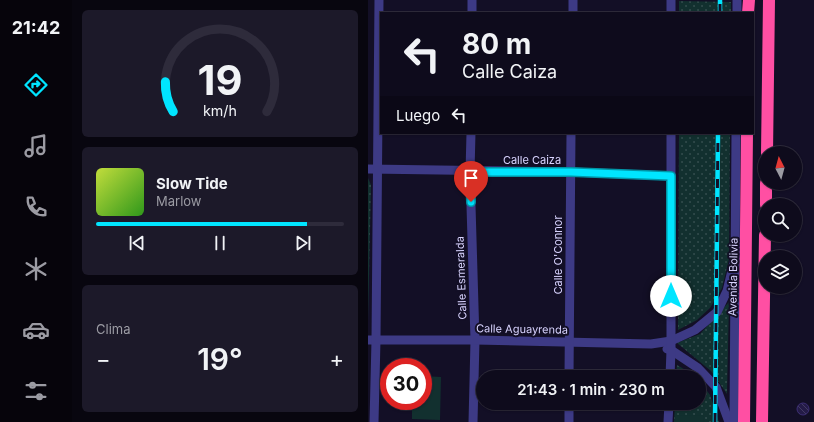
<!DOCTYPE html>
<html lang="es">
<head>
<meta charset="utf-8">
<style>
	:root { --surface:#0e0b1c; --page:#1c1929; --text:#f1f3f6; --muted:#9b9ba3; --line:#2e2b3b; --accent:#00e5ff }
	body { margin:0; font-family:Inter,sans-serif; background:var(--page); color:var(--text); height:100vh; display:flex; flex-direction:column; font-size:15px; white-space:nowrap }
	* { box-sizing:border-box; margin:0 }
	p { font-size:13px; color:var(--muted) }
	.icon { flex:none; width:22px; height:22px; fill:none; stroke:currentColor; stroke-width:2; stroke-linecap:round; stroke-linejoin:round }
	.map { position:relative; flex:1; overflow:hidden }
	.panel { display:flex; flex-direction:column; gap:10px; padding:10px; background:#08060f; width:296px }
	.panel>* { flex:none }
	.hud { position:absolute; left:12px; top:12px; width:374px; height:122px; border-radius:0px; box-shadow:0 1px 3px #0004,0 0 0 1px var(--line); background:#0e0b1c; color:var(--text); overflow:hidden }
	.needle { width:26px; rotate:354deg }
	.tools { position:absolute; left:390px; top:146px; display:grid; gap:8px }
	.tools a { display:grid; place-items:center; width:44px; height:44px; border-radius:50%; background:var(--surface); box-shadow:0 1px 3px #0004,0 0 0 1px var(--line); font-size:20px }
	.speed { position:absolute; left:12px; top:358px; display:flex; gap:8px; font-size:20px; font-weight:700; text-align:center }
	.speed>* { display:grid; place-content:center; width:52px; height:52px; border-radius:50%; background:var(--surface); box-shadow:0 1px 3px #0004,0 0 0 1px var(--line); line-height:1 }
	.speed .limit { border:6px solid #d22; background:#fff; color:#111 }
	.pin { position:absolute; display:grid; place-items:center; width:34px; height:34px; color:#fff; margin:-41px -17px; border-radius:50% 50% 50% 0; rotate:-45deg; box-shadow:0 0 4px #0007 }
	.pin .icon { rotate:45deg }
	.me { position:absolute; width:44px; margin:-22px; rotate:0deg; stroke-linejoin:round; filter:drop-shadow(0 0 3px #0008) }
	.turn { display:flex; align-items:center; gap:14px; height:84px; padding:0 16px; font-size:18px }
	.turn .icon { width:52px; height:52px; stroke-width:2.5 }
	.turn b { display:block; font-size:28px; line-height:34px }
	.then { display:flex; align-items:center; height:38px; padding:0 16px; background:#0003; gap:8px; font-size:15px }
	.big { font-size:30px; font-weight:600; line-height:1.1 }
	.panel .tile { flex:1; display:flex; flex-direction:column; justify-content:center; gap:6px; min-width:0; padding:0 14px; border-radius:6px; background:var(--page) }
	.panel .dial { align-items:center; gap:0 }
	.dial svg { height:104px; overflow:visible; fill:none; stroke:var(--line); stroke-width:7; stroke-linecap:round; text-anchor:middle }
	.dial text { fill:var(--text); stroke:none }
	.song { display:flex; align-items:center; gap:12px }
	.cover { width:48px; height:48px; border-radius:6px; background:linear-gradient(135deg,hsl(70 70% 55%),hsl(110 70% 35%)) }
	.played { height:4px; border-radius:2px; background:linear-gradient(90deg,var(--accent) 85%,var(--line) 85%) }
	.keys { display:flex; justify-content:space-around; direction:ltr }
	.heat { display:flex; justify-content:space-between; align-items:center; font-size:22px; direction:ltr }
	.trip { position:absolute; left:108px; top:370px; width:230px; height:40px; border-radius:20px; background:var(--surface); box-shadow:0 1px 3px #0004,0 0 0 1px var(--line); font-weight:600; line-height:40px; text-align:center }
	main { display:flex; flex:1; min-height:0 }
	.menu { display:flex; flex-direction:column; width:72px; justify-content:space-around; align-items:center; background:#06040b; color:var(--muted) }
	.menu .icon { width:28px; height:28px }
	.menu .on { color:var(--accent) }
	.menu b { font-size:18px; color:var(--text) }
	.map>svg:first-child { display:block }
	.green { fill:url(#green-dots) }
	.pitch { fill:#12302f }
	.building { fill:url(#building-back-hatch); stroke:#3b2d73 }
	.lines { fill:none; stroke-linecap:round; stroke-linejoin:round }
	.street { stroke:#3d3a85; stroke-width:9 }
	.highway { stroke:#ff4fa3; stroke-width:12 }
	.rail-casing { stroke:#00e5ff; stroke-width:4.5 }
	.rail { stroke:#130f26; stroke-width:3; stroke-dasharray:9; stroke-linecap:butt }
	.route-casing { stroke:#0095a6; stroke-width:10 }
	.route { stroke:#00e5ff; stroke-width:7 }
	.labels { text-anchor:middle; stroke-width:4; stroke-linejoin:round; paint-order:stroke }
	.street-label { font-size:11px; fill:#d9d4ff; stroke:#130f26 }
</style>
</head>
<body>
<main>
<nav class="menu">
<b>21:42</b>
<svg class="icon on" aria-label="directions" viewBox="0 0 24 24"><path d="M12 3l9 9-9 9-9-9zM9 14v-3h6M13 9l2 2-2 2"/></svg>
<svg class="icon" aria-label="music" viewBox="0 0 24 24"><path d="M9 18V5l10-2v13"/><circle cx="6" cy="18" r="3"/><circle cx="16" cy="16" r="3"/></svg>
<svg class="icon" aria-label="phone" viewBox="0 0 24 24"><path d="M5 4h4l2 5-3 2q2 4 5 5l2-3 5 2v4C11 20 4 13 5 4z"/></svg>
<svg class="icon" aria-label="climate" viewBox="0 0 24 24"><path d="M12 3v18M4 7l16 10M4 17L20 7"/></svg>
<svg class="icon" aria-label="car" viewBox="0 0 24 24"><path d="M5 17H2v-5l4-1 3-4h7l3 4 3 1v5h-3M9 17h6M6 11h13"/><circle cx="7" cy="17" r="2"/><circle cx="17" cy="17" r="2"/></svg>
<svg class="icon" aria-label="filters" viewBox="0 0 24 24"><path d="M4 7h16M4 17h16"/><circle cx="9" cy="7" r="2"/><circle cx="15" cy="17" r="2"/></svg>
</nav>
<section class="panel">
<div class="tile dial"><svg viewBox="0 0 100 80">
<path d="M14 69A42 42 0 1 1 86 69"/>
<path d="M14 69A42 42 0 0 1 8 46" stroke="#00e5ff"/>
<text x="50" y="56" font-size="32" font-weight="700">19</text>
<text x="50" y="72" font-size="11">km/h</text>
</svg></div>
<div class="tile">
<div class="song"><i class="cover"></i><div><b>Slow Tide</b><p>Marlow</p></div></div>
<div class="played"></div>
<div class="keys"><svg class="icon" aria-label="previous" viewBox="0 0 24 24"><path d="M18 5L8 12l10 7zM5 5v14"/></svg><svg class="icon" aria-label="pause" viewBox="0 0 24 24"><path d="M8 5v14M16 5v14"/></svg><svg class="icon" aria-label="next" viewBox="0 0 24 24"><path d="M6 5l10 7-10 7zM19 5v14"/></svg></div>
</div>
<div class="tile"><p>Clima</p>
<div class="heat"><a>−</a><b class="big">19°</b><a>+</a></div>
</div>
</section>
<div class="map">
<svg width="446" height="422" viewBox="0 0 446 422">
	<defs>
		<pattern id="green-dots" width="8" height="8" patternUnits="userSpaceOnUse"><rect width="8" height="8" fill="#12302f"/><path d="M2 2h.1M6 6h.1" fill="none" stroke="#344d4e" stroke-width="1.8" stroke-linecap="round"/></pattern>
		<pattern id="building-back-hatch" width="6" height="6" patternUnits="userSpaceOnUse"><rect width="6" height="6" fill="#241b47"/><path d="M-1 5l2 2M0 0l6 6M5-1l2 2" fill="none" stroke="#433b63"/></pattern>
	</defs>
	<rect width="100%" height="100%" fill="#130f26"/>
	<g class="green">
		<path d="M311 1 363 2V13H311Z"/>
		<path d="M311 133H362L361 259 354 288 342 308 329 320 310 330Z"/>
		<path d="M0 178 3 185 0 321Z"/>
		<path d="M361 302 359 394 343 371 309 343 332 334Z"/>
		<path d="M309 365 329 377H308Z"/>
		<path d="M331 380 342 395 351 422H306L307 403H331Z"/>
	</g>
	<g class="pitch">
		<path d="M55 376 73 377 72 420 44 419V401H55Z"/>
		<path d="M308 415 336 416 335 422H307Z"/>
	</g>
	<circle class="building" cx="435" cy="409" r="6"/>
	<g class="lines">
		<g class="street">
			<path d="M104 13V0"/>
			<path d="M205 13V0"/>
			<path d="M303 13V0"/>
			<path d="M369 13V0"/>
			<path d="M103 133 102 172 107 340 105 422"/>
			<path d="M0 169 203 172 303 176"/>
			<path d="M0 340H107L283 344 303 341 327 330 349 312 359 291 367 258"/>
			<path d="M299 349 303 350 330 368 348 387 361 422"/>
			<path d="M201 377 203 133"/>
			<path d="M302 377 303 350V133"/>
			<path d="M6 422 8 340 11 0"/>
			<path d="M201 422V403"/>
			<path d="M300 422 301 403"/>
			<path d="M366 422 368 133"/>
		</g>
		<g class="highway">
			<path d="M380 13 381 0"/>
			<path d="M399 153 401 0"/>
			<path d="M398 205V183"/>
			<path d="M376 422 379 133"/>
			<path d="M394 422 397 235"/>
		</g>
		<defs>
			<g id="rail">
				<path d="M352 13V0"/>
				<path d="M347 422 350 133"/>
			</g>
		</defs>
		<use href="#rail" class="rail-casing"/>
		<use href="#rail" class="rail"/>
	</g>
	<g class="lines">
		<defs>
			<path id="route" d="M103 202 102 172H203L303 176V296"/>
		</defs>
		<use href="#route" class="route-casing"/>
		<use href="#route" class="route"/>
	</g>
	<g class="labels">
		<g class="street-label">
			<text x="164" y="164">Calle Caiza</text>
			<text transform="translate(190 255) rotate(-90)" y="4">Calle O'Connor</text>
			<text transform="translate(365 277) rotate(-89)" y="4">Avenida Bolivia</text>
			<text transform="translate(93 278) rotate(-92)" y="4">Calle Esmeralda</text>
			<text transform="translate(154 329) rotate(1)" y="4">Calle Aguayrenda</text>
		</g>
	</g>
</svg>
<div class="tools">
<a><svg class="needle" viewBox="-14 -14 28 28"><path d="M0-13l5 13h-10z" fill="#e53935"/><path d="M0 13l5-13h-10z" fill="#9b9ba3"/></svg></a>
<a><svg class="icon" aria-label="search" viewBox="0 0 24 24"><circle cx="10" cy="10" r="6"/><path d="M15 15l6 6"/></svg></a>
<a><svg class="icon" aria-label="layers" viewBox="0 0 24 24"><path d="M12 4l9 5-9 5-9-5zM3 14l9 5 9-5"/></svg></a>
</div>
<div class="speed"><div class="limit">30</div></div>
<div class="pin" style="left:103px;top:202px;background:#d93025"><svg class="icon" aria-label="arrive" viewBox="0 0 24 24"><path d="M6 21V4h12l-3 4 3 4H6"/></svg></div>
<svg class="me" style="left:303px;top:296px" viewBox="-20 -20 40 40"><circle r="19" fill="#fff"/><path d="M0-13L10 11 0 6-10 11z" fill="#00e5ff"/></svg>
<div class="trip">21:43 · 1 min · 230 m</div>
<div class="hud">
<div class="turn"><svg class="icon" aria-label="left" viewBox="0 0 24 24"><path d="M17 20v-9H6M10 6l-5 5 5 5"/></svg><div><b>80 m</b>Calle Caiza</div></div>
<div class="then">Luego<svg class="icon" aria-label="left" viewBox="0 0 24 24"><path d="M17 20v-9H6M10 6l-5 5 5 5"/></svg></div>
</div>
</div>
</main>
</body>
</html>
